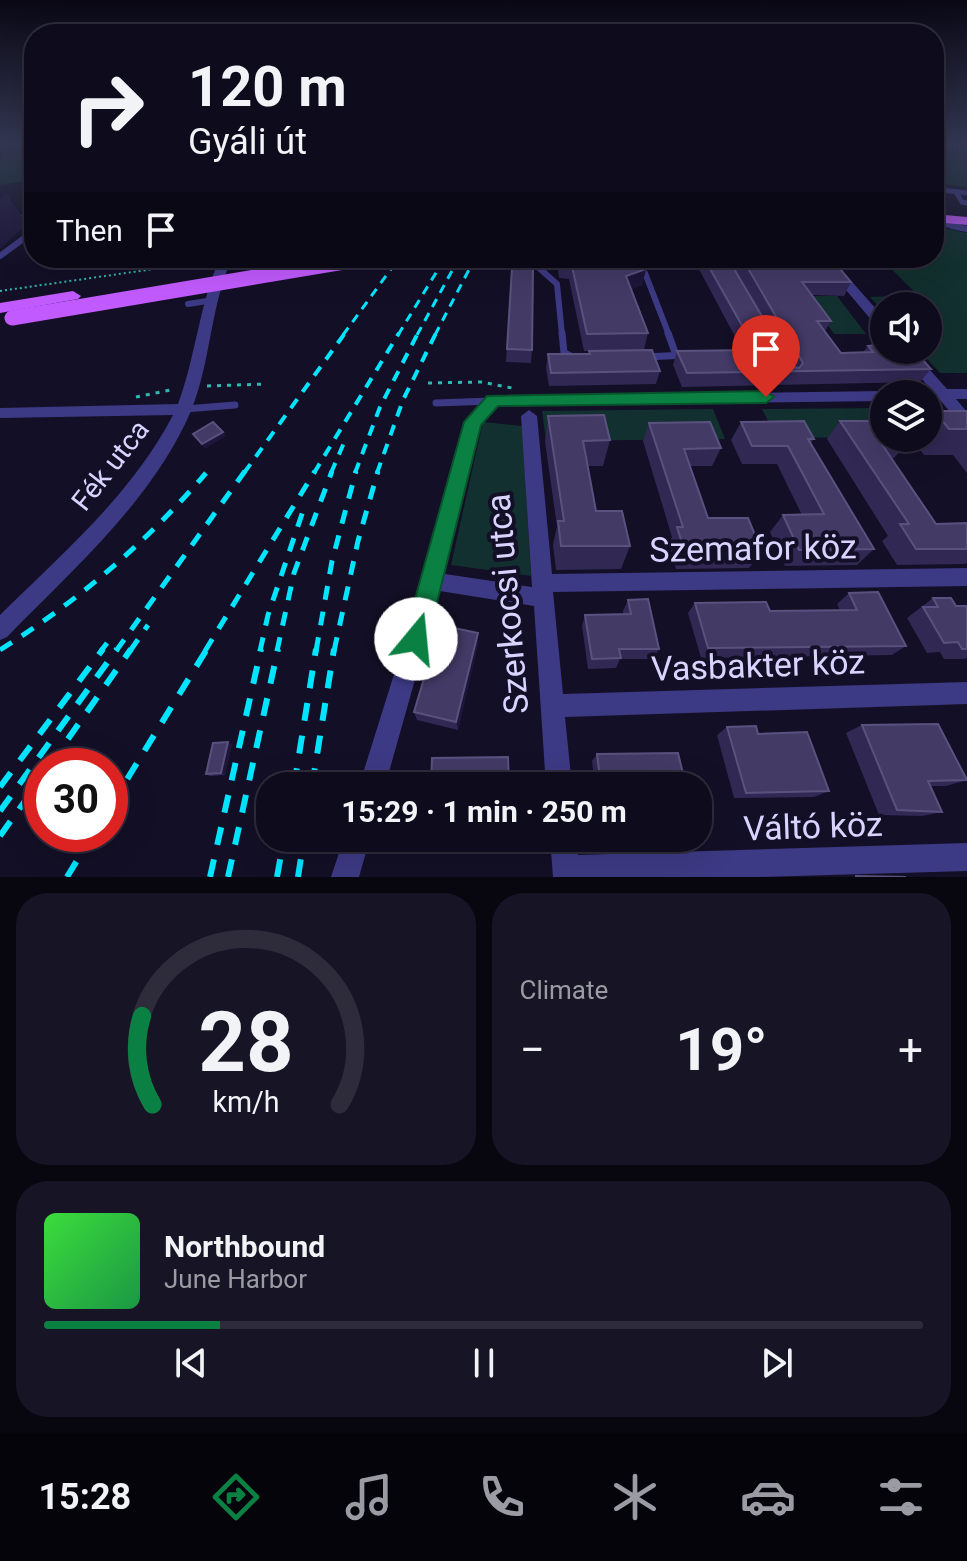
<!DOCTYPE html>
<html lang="en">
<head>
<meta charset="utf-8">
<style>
	:root { --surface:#0e0b1c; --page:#171425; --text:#f1f3f6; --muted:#9b9ba3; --line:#2e2b3b; --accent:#0b8043 }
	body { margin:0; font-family:Roboto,sans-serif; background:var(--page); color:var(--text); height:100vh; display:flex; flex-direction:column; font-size:30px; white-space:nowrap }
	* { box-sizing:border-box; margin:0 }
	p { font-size:26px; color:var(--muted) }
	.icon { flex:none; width:44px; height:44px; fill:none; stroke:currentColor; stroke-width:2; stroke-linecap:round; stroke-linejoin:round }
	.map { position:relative; height:877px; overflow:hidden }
	.drawer { display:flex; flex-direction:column; gap:16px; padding:16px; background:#08060f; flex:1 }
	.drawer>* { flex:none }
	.hud { position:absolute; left:24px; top:24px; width:920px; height:244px; border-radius:32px; box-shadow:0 8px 32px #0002,0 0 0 2px var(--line); background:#0e0b1c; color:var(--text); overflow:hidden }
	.tools { position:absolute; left:870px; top:292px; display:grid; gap:16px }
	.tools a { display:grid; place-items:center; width:72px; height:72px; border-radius:50%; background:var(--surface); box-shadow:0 8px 32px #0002,0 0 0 2px var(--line); font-size:40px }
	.speed { position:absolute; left:24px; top:748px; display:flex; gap:16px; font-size:40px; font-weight:700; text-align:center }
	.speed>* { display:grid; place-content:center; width:104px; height:104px; border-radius:50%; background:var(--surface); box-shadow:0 8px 32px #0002,0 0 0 2px var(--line); line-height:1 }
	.speed .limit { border:12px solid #d22; background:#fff; color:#111 }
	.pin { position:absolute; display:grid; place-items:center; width:68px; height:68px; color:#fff; margin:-82px -34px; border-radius:50% 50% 50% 0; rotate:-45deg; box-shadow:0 0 8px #0007 }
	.pin .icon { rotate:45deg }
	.me { position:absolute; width:88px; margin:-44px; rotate:17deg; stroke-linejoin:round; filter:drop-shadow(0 0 6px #0008) }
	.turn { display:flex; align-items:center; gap:28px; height:168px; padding:0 32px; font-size:36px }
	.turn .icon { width:104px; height:104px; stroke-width:2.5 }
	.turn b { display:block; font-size:56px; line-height:68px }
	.then { display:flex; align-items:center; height:76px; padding:0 32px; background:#0003; gap:16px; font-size:30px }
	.big { font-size:60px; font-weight:700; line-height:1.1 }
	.drawer .widget { flex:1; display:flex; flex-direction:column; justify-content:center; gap:12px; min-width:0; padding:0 28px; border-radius:32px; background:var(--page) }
	.drawer .dial { align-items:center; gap:0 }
	.dial svg { height:208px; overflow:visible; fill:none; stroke:var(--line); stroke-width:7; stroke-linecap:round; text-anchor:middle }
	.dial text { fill:var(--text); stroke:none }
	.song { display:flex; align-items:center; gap:24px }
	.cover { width:96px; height:96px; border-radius:12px; background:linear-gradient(135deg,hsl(120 70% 55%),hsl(140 70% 35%)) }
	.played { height:8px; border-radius:4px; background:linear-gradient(90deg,var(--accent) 20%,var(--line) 20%) }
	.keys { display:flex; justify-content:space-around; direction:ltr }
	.heat { display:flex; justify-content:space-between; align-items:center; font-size:44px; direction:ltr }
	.drawer .tiles { flex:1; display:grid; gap:16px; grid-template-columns:1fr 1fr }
	.widget:last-child { grid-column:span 2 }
	.trip { position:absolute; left:256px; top:772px; width:456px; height:80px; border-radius:32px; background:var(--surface); box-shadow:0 8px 32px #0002,0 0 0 2px var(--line); font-weight:700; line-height:80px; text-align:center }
	.menu { display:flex; height:128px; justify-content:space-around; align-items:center; background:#06040b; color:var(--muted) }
	.menu .icon { width:56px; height:56px }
	.menu .selected { color:var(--accent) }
	.menu b { font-size:36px; color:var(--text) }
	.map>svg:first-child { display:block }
	.green { fill:#12302f }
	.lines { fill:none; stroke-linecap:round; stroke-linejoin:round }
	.path-far1 { stroke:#2fb8b0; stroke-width:2; stroke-dasharray:2 3; stroke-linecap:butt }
	.path { stroke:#2fb8b0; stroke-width:3; stroke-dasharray:4 6; stroke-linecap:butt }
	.lane-far2 { stroke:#3d3a85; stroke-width:5 }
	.lane-far1 { stroke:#3d3a85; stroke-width:6 }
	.lane { stroke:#3d3a85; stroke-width:7 }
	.street { fill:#3d3a85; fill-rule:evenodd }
	.primary { fill:#c25bff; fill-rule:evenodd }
	.rail-far3 { stroke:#00e5ff; stroke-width:3; stroke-dasharray:9 7; stroke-linecap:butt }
	.rail-far2 { stroke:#00e5ff; stroke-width:4; stroke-dasharray:11 9; stroke-linecap:butt }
	.rail-far1 { stroke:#00e5ff; stroke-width:5; stroke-dasharray:14 12; stroke-linecap:butt }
	.rail { stroke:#00e5ff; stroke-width:6; stroke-dasharray:18 15; stroke-linecap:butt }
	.primary-bridge { stroke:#c25bff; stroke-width:15 }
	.wall { fill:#312854; fill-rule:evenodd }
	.shaded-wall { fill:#1d163a }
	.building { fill:#433a66; stroke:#5a527e; stroke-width:2 }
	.route { fill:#0b8043; stroke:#07532c; stroke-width:2 }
	.labels { text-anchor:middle; stroke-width:8; stroke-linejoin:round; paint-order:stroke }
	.street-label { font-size:28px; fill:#d9d4ff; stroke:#130f26 }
	.near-street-label { font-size:34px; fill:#d9d4ff; stroke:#130f26 }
</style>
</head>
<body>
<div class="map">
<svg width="967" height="877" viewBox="0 0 967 877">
	<rect width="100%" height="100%" fill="#130f26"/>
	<g class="green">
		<path d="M7 143H19L17 150 34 154V185L30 180 0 185V164Z"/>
		<path d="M934 143 967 146V187L934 183Z"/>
		<path d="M934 226 967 233V373H940L919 350H928V306H884V312L870 297 918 295 880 258H934Z"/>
		<path d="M807 296H837L866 334H834Z"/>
		<path d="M884 408V437L777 438 762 409Z"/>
		<path d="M713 409 725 439 546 441 542 411Z"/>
		<path d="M483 422 522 426 531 576 451 565Z"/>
	</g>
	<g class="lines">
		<g class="path-far1">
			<path d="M945 143 967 151"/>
			<path d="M0 291 210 261"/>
		</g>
		<g class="path">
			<path d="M428 383 481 382 512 388"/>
			<path d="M207 386 267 384"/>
			<path d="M136 397 175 389"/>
		</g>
		<g class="lane-far2">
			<path d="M934 189 967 193"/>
			<path d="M956 192 962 202 967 203"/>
			<path d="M0 220 34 216"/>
			<path d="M934 222 961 228"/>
		</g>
		<g class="lane-far1">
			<path d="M952 226 967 229"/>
			<path d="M0 256 34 231"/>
			<path d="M539 258V268L557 284 562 335"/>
			<path d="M645 273 669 335"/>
			<path d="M188 304 207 301"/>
		</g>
		<g class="lane">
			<path d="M562 333 564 353 575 358"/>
			<path d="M668 333 676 355"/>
			<path d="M645 357 687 355"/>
			<path d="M436 403 492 401"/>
			<path d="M185 409 235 405"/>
		</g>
		<g class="street">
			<path d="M220 258H232C210 307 211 362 191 411 152 501 74 568 7 637L0 640V615C63 553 132 494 173 415L0 418V408L178 404C196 356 199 305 220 258Z"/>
			<path d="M819 258H831L884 318V330L879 329Z"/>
			<path d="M898 350H912L947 389H967V399H956L967 412V428L962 426 940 400H928V394H921L931 390Z"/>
			<path d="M884 391 890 394H884V401L497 406 480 424 445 574 532 587 521 416 529 410 537 416 552 574 967 568V586L553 592 563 694 967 682V704L565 717 572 786H546L534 606 440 591 385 786H359L427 569 465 422 488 397Z"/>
			<path d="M344 838H370L359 877H331Z"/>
			<path d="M550 838H576L578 855 967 843V871L758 877H553Z"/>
		</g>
		<g class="primary">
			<path d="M934 214 967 217V225L934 222Z"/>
			<path d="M73 291 81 296 78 299 0 313V303Z"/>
		</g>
		<g class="rail-far3">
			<path d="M343 335 399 258"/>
			<path d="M398 335 445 258"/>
			<path d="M417 335 459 258"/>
			<path d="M435 335 475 258"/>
		</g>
		<g class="rail-far2">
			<path d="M244 473 345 333"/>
			<path d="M314 473 399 333"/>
			<path d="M331 473 346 438"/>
			<path d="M355 473 380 407 418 333"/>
			<path d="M377 473 403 400 436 333"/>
		</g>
		<g class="rail-far1">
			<path d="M0 650C78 601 146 543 206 473"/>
			<path d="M101 651 107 643"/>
			<path d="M116 651 245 471"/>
			<path d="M130 651 148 625"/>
			<path d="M205 651 315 471"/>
			<path d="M260 651 268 615 305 505"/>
			<path d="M277 651 294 573 332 471"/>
			<path d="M316 651 332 561 356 471"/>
			<path d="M334 651 358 541 378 471"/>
		</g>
		<g class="rail">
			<path d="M49 766 131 649"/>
			<path d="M294 786 316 649"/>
			<path d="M312 786 334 649"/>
			<path d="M0 787 103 649"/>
			<path d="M110 807 207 649"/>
			<path d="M0 811 117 649"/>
			<path d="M0 836 42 777"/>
			<path d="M67 877 93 834"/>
			<path d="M210 877 261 649"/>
			<path d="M228 877 278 649"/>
			<path d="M277 877 284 838"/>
			<path d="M298 877 304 838"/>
		</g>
		<path class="primary-bridge" d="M12 318 368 258"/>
	</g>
	<g class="wall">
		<path d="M557 258H641L646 269 642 285 632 289 648 333 644 350 660 371 656 384 549 386 546 368 548 354H589V351H584L569 279 559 278Z"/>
		<path d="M693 258H831L851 282 844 296 812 295 831 321 825 331 841 353 863 352 868 346 931 369 920 382 682 387 673 365 677 351 749 350 752 344H739ZM770 331 777 343H764Z"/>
		<path d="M512 268 532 350 531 363 506 362Z"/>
		<path d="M934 411H967V473L953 455H924L911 438H928V418Z"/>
		<path d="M548 416 610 440 603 466H587L596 511 630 546 621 569 556 570 553 545 557 526 545 442Z"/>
		<path d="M840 421 910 440 894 458H891L936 524 967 523V563L965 564 897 565 882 541 888 536 827 439Z"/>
		<path d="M741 422 814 439 811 443 874 549 857 565 785 566 770 532 783 515H802L777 464H742L731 440Z"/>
		<path d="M649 423 721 448 712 466H690L708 518 762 552 749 568 676 569 669 544 672 537 643 441Z"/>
		<path d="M849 593 906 646 892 655 701 658 688 613 695 603 770 611 840 610 837 604Z"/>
		<path d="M933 598 956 606H967V658L964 659H944L940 652 927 653 907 618Z"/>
		<path d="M628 600 659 649 653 659H620L616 668 588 669 582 626 585 615H623V611Z"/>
		<path d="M478 643 458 730 417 720 414 712Z"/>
		<path d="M862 725 967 780 946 786H931L942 812 922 816 879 815 846 733Z"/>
		<path d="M727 727 758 734 829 791 814 797 734 798 717 735Z"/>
		<path d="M232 744 225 775 210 776 206 774Z"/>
		<path d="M597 754 686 786H595L592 761Z"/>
	</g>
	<g class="shaded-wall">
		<path d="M6 193 27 224 0 249V199Z"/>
		<path d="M646 269 642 285 623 293 626 276Z"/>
		<path d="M223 432 226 436 205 449 202 444Z"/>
		<path d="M478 633V643L458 730 456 722Z"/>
		<path d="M228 742 232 744 225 775 221 773Z"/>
	</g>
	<g class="building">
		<path d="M561 258H641L646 269 626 276 648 333 587 334 571 262 561 261Z"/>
		<path d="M704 258H732L730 262 770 330 745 331Z"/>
		<path d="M742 258H831L851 282H802L831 321H817L841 353 873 352 868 346 884 344V350H914L931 369 687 373 677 351 755 350 752 343H778L793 367 799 368 803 363Z"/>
		<path d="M512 268 533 269 532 350 507 349Z"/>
		<path d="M652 350 660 371 551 373 548 354H590L589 351Z"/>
		<path d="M934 411H967V429H949Z"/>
		<path d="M604 415 610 440 583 441 596 511H622L630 546H561L558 521H564L548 416Z"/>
		<path d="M804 421 814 439H808L874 549 799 550 783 515 824 514 788 446H752L741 422Z"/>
		<path d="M840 421H884V438H908L910 440H879L936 524 967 523V549H916L900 524H909Z"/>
		<path d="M213 422 223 432 202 444 193 434Z"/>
		<path d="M710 422 721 448 684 449 708 518H748L762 552 685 553 677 527H683L649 423Z"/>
		<path d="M878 592 906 646 708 648 695 603 766 602 770 611 857 610 849 593Z"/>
		<path d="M933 598H951L956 606H967V649H962L958 642 944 643 923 607H938Z"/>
		<path d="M648 599 659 649H619L621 658 592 659 585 615 631 614 628 600Z"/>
		<path d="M440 625 478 633 456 722 414 712Z"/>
		<path d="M938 724 967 780 928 781 942 812 897 810 862 725Z"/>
		<path d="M756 726 758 734 807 732 829 791 746 793 727 727Z"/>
		<path d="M228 742 221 773 206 774 213 743Z"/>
		<path d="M678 753 686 786H601L597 754Z"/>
		<path d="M508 757 509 786H431L432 758Z"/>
		<path d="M856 876 906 877H856Z"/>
	</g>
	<linearGradient id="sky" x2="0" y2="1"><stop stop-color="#0a0815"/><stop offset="0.54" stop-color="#333752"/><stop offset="1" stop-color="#333752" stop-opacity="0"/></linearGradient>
	<rect width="967" height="266" fill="url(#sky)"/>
	<path class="route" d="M766 391 774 397 766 403 498 406 481 425 428 639 424 648 416 651 407 648 404 639 464 422 487 396Z"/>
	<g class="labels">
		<g class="street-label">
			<text transform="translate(110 465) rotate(-52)" y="10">Fék utca</text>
		</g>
		<g class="near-street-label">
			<text transform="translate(753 548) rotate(-1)" y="12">Szemafor köz</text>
			<text transform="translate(507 604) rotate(-95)" y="12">Szerkocsi utca</text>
			<text transform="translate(758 665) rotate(-2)" y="12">Vasbakter köz</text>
			<text transform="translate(813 826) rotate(-2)" y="12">Váltó köz</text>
		</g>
	</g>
</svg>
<div class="tools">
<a><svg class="icon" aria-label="sound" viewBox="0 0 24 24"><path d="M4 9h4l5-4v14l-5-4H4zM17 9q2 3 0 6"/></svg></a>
<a><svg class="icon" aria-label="layers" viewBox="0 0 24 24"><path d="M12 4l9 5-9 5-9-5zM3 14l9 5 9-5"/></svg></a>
</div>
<div class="speed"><div class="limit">30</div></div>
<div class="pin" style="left:766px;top:397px;background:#d93025"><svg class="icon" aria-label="arrive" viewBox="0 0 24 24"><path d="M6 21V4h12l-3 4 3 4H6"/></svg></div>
<svg class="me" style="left:416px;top:639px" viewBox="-20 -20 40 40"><circle r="19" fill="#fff"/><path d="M0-13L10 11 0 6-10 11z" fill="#0b8043"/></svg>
<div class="trip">15:29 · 1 min · 250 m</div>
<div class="hud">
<div class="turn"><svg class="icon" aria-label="right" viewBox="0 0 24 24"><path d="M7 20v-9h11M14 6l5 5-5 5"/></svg><div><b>120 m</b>Gyáli út</div></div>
<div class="then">Then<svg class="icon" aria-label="arrive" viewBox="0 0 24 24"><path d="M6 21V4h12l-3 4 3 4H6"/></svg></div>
</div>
</div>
<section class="drawer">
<div class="tiles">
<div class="widget dial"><svg viewBox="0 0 100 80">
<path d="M14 69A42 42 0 1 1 86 69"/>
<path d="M14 69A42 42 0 0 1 10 35" stroke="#0b8043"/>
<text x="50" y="56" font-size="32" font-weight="700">28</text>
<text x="50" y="72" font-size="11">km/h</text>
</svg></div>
<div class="widget"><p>Climate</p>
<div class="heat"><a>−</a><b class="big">19°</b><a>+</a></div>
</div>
<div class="widget">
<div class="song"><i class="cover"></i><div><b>Northbound</b><p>June Harbor</p></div></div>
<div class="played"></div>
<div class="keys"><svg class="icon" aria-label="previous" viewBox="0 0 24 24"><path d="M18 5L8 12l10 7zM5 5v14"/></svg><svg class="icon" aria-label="pause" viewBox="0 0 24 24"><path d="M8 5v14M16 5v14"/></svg><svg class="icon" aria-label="next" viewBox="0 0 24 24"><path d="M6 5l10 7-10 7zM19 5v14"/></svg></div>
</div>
</div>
</section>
<nav class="menu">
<b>15:28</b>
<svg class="icon selected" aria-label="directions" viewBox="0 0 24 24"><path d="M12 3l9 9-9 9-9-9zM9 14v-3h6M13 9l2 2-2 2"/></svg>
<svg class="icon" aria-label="music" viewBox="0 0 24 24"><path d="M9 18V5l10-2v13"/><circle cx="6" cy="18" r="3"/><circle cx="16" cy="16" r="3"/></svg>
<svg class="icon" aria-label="phone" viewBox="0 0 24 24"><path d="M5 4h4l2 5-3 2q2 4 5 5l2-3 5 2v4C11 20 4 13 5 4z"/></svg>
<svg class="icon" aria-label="climate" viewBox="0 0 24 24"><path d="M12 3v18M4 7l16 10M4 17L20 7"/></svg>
<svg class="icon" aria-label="car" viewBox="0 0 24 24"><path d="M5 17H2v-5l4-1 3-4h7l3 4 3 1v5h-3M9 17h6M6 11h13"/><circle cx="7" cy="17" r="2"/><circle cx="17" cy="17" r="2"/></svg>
<svg class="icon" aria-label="filters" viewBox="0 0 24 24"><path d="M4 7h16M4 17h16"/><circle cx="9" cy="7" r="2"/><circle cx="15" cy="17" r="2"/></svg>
</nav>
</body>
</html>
